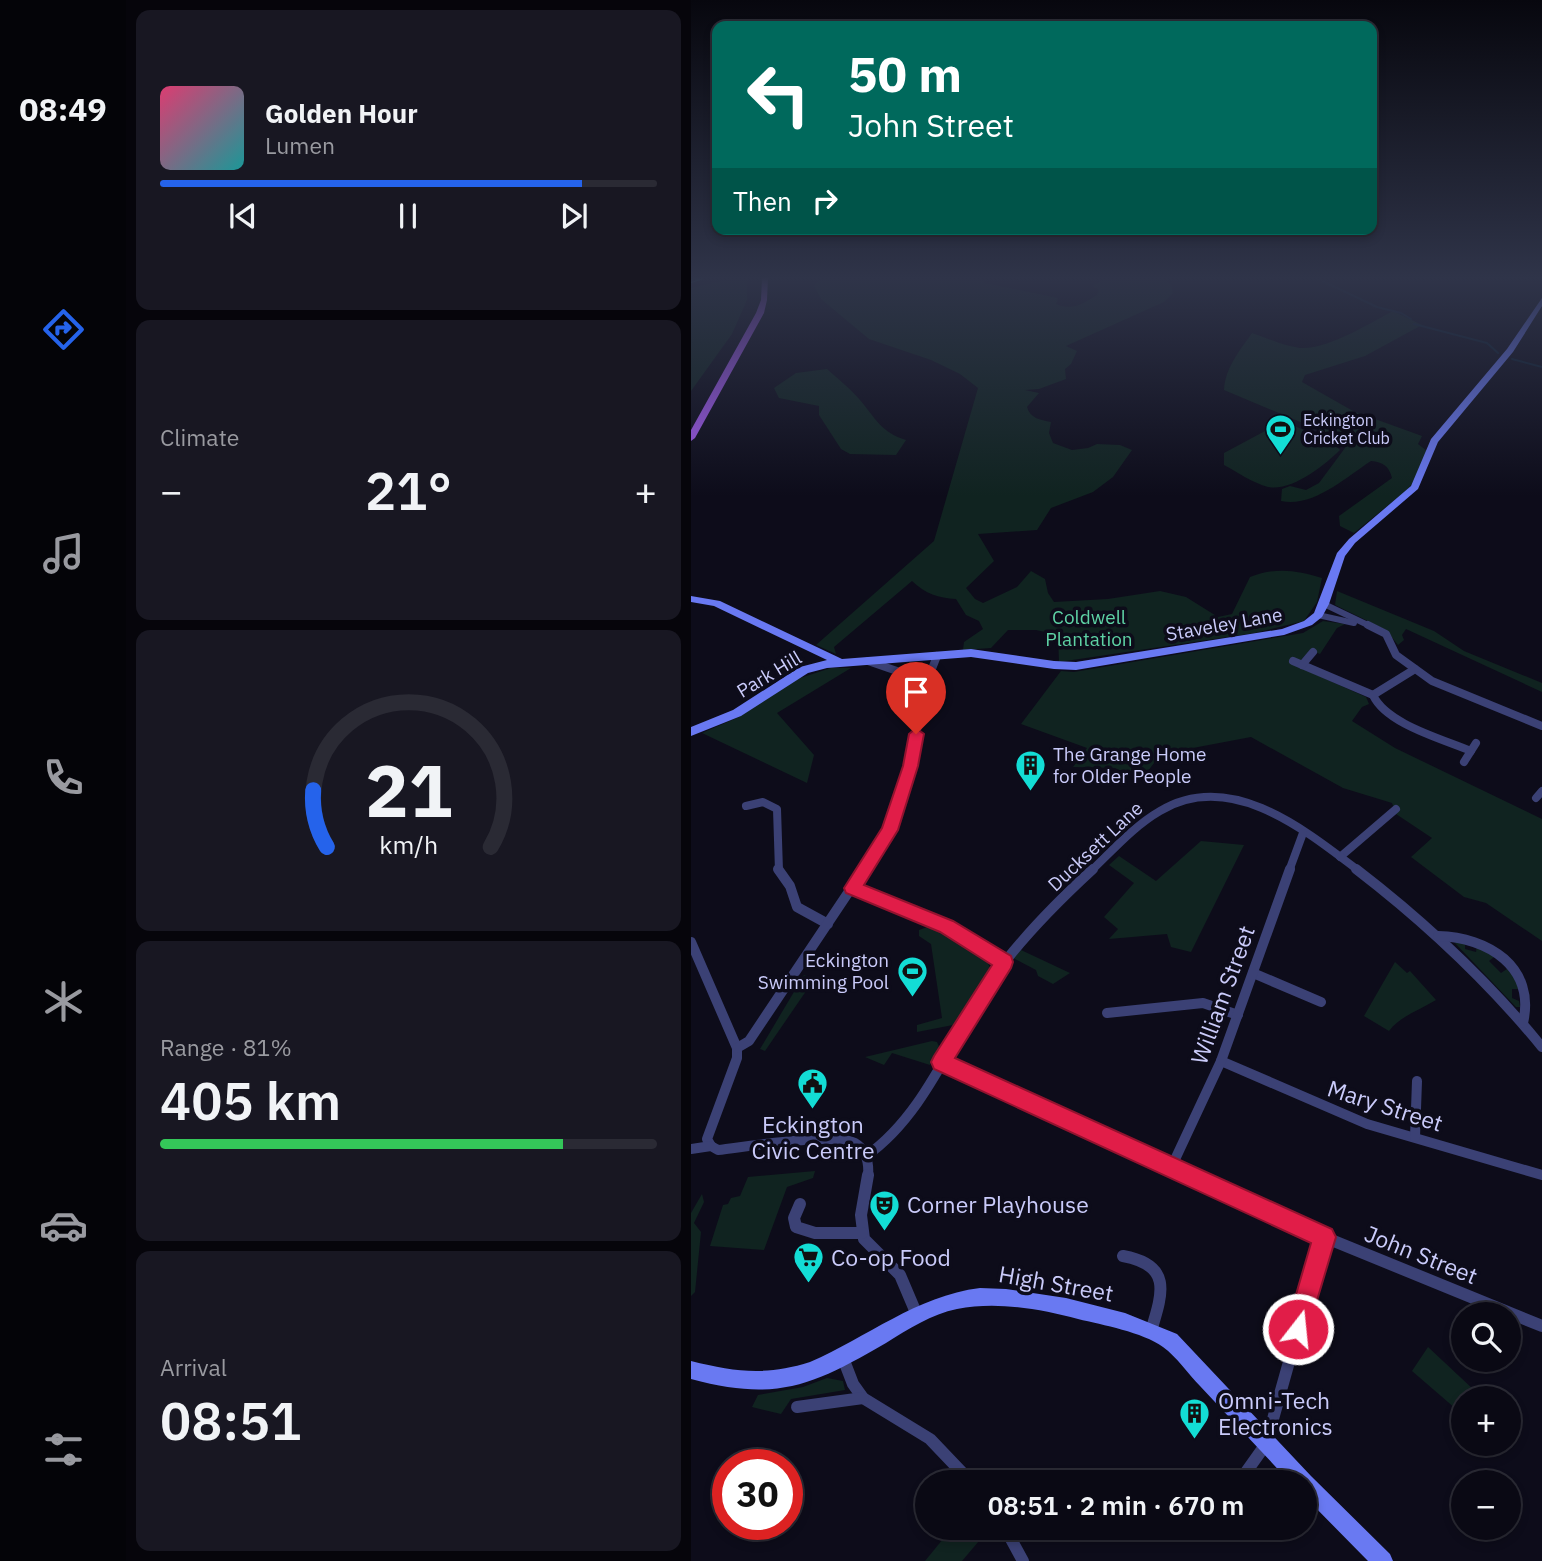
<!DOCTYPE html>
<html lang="en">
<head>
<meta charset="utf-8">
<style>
	:root { --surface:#0a0914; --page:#181722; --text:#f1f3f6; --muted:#999aa0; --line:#2a2a34; --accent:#2563eb }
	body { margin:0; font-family:"IBM Plex Sans",sans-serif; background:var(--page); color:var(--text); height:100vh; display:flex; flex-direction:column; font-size:26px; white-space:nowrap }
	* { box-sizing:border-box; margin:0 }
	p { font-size:23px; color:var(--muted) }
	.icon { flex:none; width:38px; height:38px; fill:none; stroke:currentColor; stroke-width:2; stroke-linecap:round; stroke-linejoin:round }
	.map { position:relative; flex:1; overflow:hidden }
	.drawer { display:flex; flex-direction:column; gap:10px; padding:10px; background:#06050b; width:565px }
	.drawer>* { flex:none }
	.banner { position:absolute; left:21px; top:21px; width:665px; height:214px; border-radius:14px; box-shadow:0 4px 10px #0003,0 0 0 2px var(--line); background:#00695c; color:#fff; overflow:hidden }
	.tools { position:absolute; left:760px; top:1302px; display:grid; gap:14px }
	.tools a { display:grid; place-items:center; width:70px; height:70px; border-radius:50%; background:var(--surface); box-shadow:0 4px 10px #0003,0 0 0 2px var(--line); font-size:35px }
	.speed { position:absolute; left:21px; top:1449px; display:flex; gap:14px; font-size:35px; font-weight:700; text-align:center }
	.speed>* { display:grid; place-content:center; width:91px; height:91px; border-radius:50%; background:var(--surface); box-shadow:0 4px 10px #0003,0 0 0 2px var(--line); line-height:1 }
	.speed .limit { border:10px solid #d22; background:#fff; color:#111 }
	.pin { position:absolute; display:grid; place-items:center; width:60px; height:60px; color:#fff; margin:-72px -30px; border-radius:50% 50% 50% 0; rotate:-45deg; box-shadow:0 0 7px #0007 }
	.pin .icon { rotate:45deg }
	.me { position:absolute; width:77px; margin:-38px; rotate:16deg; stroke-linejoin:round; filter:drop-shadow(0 0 5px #0008) }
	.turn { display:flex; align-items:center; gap:24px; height:147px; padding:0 21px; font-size:32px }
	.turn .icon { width:91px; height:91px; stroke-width:2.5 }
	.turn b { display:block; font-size:49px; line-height:60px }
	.then { display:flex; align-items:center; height:66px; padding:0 21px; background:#0003; gap:14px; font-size:26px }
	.big { font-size:52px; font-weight:600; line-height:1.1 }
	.drawer .tile { flex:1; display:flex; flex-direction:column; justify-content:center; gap:10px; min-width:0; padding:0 24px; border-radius:14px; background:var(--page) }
	.drawer .dial { align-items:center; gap:0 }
	.dial svg { height:182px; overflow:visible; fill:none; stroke:var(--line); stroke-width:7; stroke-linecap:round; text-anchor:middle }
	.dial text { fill:var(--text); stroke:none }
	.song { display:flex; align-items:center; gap:21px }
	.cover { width:84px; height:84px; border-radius:10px; background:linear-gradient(135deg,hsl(340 70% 55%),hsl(180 70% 35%)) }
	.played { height:7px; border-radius:4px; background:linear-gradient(90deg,var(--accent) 85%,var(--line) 85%) }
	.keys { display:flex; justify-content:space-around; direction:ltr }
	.heat { display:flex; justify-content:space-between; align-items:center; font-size:38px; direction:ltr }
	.charge { height:10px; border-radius:5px; background:linear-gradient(90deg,#34c759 81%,var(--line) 0) }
	.trip { position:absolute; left:224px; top:1470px; width:402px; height:70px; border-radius:35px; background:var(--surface); box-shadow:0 4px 10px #0003,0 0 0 2px var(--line); font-weight:600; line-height:70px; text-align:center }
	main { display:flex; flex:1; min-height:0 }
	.menu { display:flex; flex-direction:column; width:126px; justify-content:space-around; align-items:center; background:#040408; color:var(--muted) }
	.menu .icon { width:49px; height:49px }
	.menu .on { color:var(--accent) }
	.menu b { font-size:32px; color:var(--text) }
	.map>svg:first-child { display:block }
	.green { fill:#102320 }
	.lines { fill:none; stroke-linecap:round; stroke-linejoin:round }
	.stream { stroke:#0c2033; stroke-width:2 }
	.street-far3 { stroke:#3b4175; stroke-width:6 }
	.street-far2 { stroke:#3b4175; stroke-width:8 }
	.street-far1 { stroke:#3b4175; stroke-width:10 }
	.street { stroke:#3b4175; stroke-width:12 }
	.secondary { fill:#6979f2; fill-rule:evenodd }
	.primary { fill:#a45bf1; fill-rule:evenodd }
	.rail-casing { stroke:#13ddd5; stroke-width:3.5 }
	.rail { stroke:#0d0c1a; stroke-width:2; stroke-dasharray:4.5; stroke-linecap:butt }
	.route { fill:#e11d48; stroke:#92132f; stroke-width:2 }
	.labels { text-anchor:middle; stroke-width:7; stroke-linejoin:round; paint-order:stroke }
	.far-poi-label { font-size:16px; fill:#cacbfa; stroke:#0d0c1a; text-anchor:start }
	.park-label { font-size:19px; fill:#5ed2a5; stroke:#0d0c1a }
	.street-label { font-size:19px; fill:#cacbfa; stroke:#0d0c1a }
	.poi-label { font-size:19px; fill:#cacbfa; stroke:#0d0c1a; text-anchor:start }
	.near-street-label { font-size:23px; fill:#cacbfa; stroke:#0d0c1a }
	.near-poi-label { font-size:23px; fill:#cacbfa; stroke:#0d0c1a; text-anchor:start }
</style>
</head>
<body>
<main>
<nav class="menu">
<b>08:49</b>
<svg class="icon on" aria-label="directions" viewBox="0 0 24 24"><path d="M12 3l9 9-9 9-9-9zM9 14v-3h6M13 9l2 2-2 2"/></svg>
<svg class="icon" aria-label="music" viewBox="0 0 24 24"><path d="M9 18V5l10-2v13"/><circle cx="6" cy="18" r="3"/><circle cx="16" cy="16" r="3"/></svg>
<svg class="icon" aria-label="phone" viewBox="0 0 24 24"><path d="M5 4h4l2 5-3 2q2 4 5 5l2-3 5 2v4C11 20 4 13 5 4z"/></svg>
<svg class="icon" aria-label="climate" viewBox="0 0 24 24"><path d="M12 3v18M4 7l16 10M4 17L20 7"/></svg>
<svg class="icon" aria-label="car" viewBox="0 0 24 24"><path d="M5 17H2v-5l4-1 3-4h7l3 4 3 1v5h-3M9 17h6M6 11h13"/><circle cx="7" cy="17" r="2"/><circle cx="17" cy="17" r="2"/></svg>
<svg class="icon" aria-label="filters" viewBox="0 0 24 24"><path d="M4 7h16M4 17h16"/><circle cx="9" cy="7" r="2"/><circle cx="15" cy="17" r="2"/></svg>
</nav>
<section class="drawer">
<div class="tile">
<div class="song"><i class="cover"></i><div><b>Golden Hour</b><p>Lumen</p></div></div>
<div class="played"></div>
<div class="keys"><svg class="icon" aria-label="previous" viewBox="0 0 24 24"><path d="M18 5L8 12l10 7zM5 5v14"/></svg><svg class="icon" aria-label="pause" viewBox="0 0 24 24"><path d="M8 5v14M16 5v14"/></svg><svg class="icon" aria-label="next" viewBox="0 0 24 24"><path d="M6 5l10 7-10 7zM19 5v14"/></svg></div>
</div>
<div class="tile"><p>Climate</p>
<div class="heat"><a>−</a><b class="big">21°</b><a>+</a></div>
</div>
<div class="tile dial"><svg viewBox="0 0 100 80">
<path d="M14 69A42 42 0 1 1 86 69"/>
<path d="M14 69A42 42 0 0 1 8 44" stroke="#2563eb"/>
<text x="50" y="56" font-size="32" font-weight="700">21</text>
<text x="50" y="72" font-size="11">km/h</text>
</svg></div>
<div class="tile"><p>Range · 81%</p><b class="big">405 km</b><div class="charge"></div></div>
<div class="tile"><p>Arrival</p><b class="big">08:51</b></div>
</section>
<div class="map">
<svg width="851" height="1561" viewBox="0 0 851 1561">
	<rect width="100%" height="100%" fill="#0d0c1a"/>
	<g class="green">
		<path d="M43 278H56V300L41 334 0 391V288Z"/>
		<path d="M130 278H291L294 283 367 298 365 304C382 311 391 304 406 295L408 290 401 286 417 278H470L480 284 482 293 473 302 375 346 386 351 380 364 374 369 375 379 348 389 334 390 348 393 336 407C339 418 349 420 360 422L358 433 362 443 381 450 397 448 406 444 429 445 441 450 422 477 402 492 360 508 346 530 287 534 303 561 275 588 284 599 292 603 326 587 340 571 354 579 357 593 363 602 417 599 469 591 495 597 527 617 541 614 559 577C585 567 605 570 631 578L626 602 613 621 564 633 368 662 367 635 345 630H317L300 648 272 650 273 642 292 629 288 621 275 615 265 599C247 598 235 594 221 581L143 647 145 654 125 645 243 541 287 388 269 374 240 360 178 339 130 299 123 286Z"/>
		<path d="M702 311 731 325 674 356 614 375 611 382 662 411 731 436 727 444 736 451 726 478 716 490 663 533 649 526 648 516 701 478C698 466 692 462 680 461 655 477 622 508 590 501L591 489 599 486 615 490 628 483 654 448 652 440 533 390C534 368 549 350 561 333 576 338 593 346 609 348 636 350 679 323 702 311Z"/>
		<path d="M136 369C147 379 160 389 169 400 184 418 191 433 215 440L205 455 159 454 150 449 128 415V406L88 398 83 388 105 373Z"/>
		<path d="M589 423H596L640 441 649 450C634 465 600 492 577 487 562 483 546 472 533 465V453Z"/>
		<path d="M646 591 743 631 773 651 851 683V692L715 629 711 635 713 640 707 645 695 630 644 605Z"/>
		<path d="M632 621 654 624 646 628 629 654 619 650 610 660 599 663 675 697 678 704 671 707 661 721 704 748 851 819V941L795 903 773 897 720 857 741 838 705 814 701 803 652 788 560 737 470 754 450 780 424 768 382 767 396 748 330 724 370 671 383 672 612 633Z"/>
		<path d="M140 668H160L86 713 123 755 116 783 11 733 48 717 106 679Z"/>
		<path d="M510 841 553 845 500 952 480 947 476 934 418 939 427 929 413 917 443 883 418 865 428 856 465 881Z"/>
		<path d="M239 926C256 933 300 950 299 971L262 1025 226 1032V1025L251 1018 240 944 228 936V930Z"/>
		<path d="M763 942H774V949L785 952 786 945 803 957 798 961 810 973 816 969 825 979 828 989H821V998L828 1001 829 1007H825Z"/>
		<path d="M330 950 379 973 362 984 347 976 345 970 322 958Z"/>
		<path d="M704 962 716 973 719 971 745 1000C729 1010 709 1016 698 1031L673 1016Z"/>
		<path d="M113 975 124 978 74 1051 69 1049Z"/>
		<path d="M241 1041 246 1042 249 1049 239 1065 201 1053 193 1065 174 1057Z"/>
		<path d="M124 1171 122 1178 96 1187 73 1250 19 1246 32 1205 37 1204 40 1198 49 1196 57 1177Z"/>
		<path d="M11 1194 13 1202 3 1223 10 1232 4 1292 0 1296V1213Z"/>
		<path d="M737 1347 784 1391 785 1398H772V1415L721 1371Z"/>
		<path d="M136 1378 152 1381 154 1390 100 1399 90 1414 61 1407 67 1395 112 1387Z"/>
		<path d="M261 1528H299L271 1561H234Z"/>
	</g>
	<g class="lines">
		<g class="stream">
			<path d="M625 278 686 307 710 313 720 319"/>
			<path d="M723 324 796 343 807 353"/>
			<path d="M821 359 851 367"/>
		</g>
		<g class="street-far3">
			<path d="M633 604 681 627"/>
			<path d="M627 615 663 623"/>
		</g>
		<g class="street-far2">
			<path d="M677 625 695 634 705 655 741 681 851 726"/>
			<path d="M177 661 206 671 233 689"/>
			<path d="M602 661 682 695"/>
			<path d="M611 665 622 652"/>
			<path d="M724 669 682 695C695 724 752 739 780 751"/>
			<path d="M773 762 785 743"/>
			<path d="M845 798 851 791"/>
			<path d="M55 806 72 802 86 809 88 871"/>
			<path d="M649 857 705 809"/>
			<path d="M172 871 199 830 220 766 233 689 246 656"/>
			<path d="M400 871C422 850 443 826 469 811 539 769 613 829 668 871"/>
			<path d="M598 871 612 833"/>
		</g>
		<g class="street-far1">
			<path d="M87 869 99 886 106 907 137 924"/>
			<path d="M665 869C734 922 796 980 851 1047"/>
			<path d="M161 888 255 926 313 962"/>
			<path d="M747 936C797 937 845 967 832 1023"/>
			<path d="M0 942 46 1048V1058L16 1139 20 1146"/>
			<path d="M562 973 630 1002"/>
			<path d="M416 1013 512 1003 547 1015"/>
			<path d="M46 1048 58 1041 173 869"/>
			<path d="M530 1061 676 1124 851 1175"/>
			<path d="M250 1062 502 1177"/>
			<path d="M724 1137 726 1081"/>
			<path d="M0 1149 20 1146 27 1150C55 1147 141 1132 164 1143 176 1150 178 1165 177 1177"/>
			<path d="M175 1156C234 1115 261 1037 301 979 330 938 365 903 402 869"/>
			<path d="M480 1168 530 1061 599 869"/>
		</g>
		<g class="street">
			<path d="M177 1175 170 1215 173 1239 209 1275 226 1315"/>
			<path d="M498 1175 633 1237 851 1326"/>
			<path d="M109 1204 103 1218 105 1227 124 1233H171"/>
			<path d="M432 1256C481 1265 472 1292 460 1331"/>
			<path d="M152 1358 162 1384 172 1398 239 1439 280 1482"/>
			<path d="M106 1407 172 1398"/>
			<path d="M548 1482 575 1444 633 1237"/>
			<path d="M314 1528 332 1561"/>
			<path d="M511 1532 515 1528"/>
		</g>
		<g class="secondary">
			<path d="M851 298V306L822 352 747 442 727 489 664 543 654 556 638 604 631 617 621 625 593 635 385 670 363 669 280 657 136 668 117 673 50 716 0 736V727L42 710 109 667 136 660 23 606 0 602V596L29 601 151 659 280 649 363 661 385 662 591 629 613 621 623 613 646 553 658 539 720 486 740 439 816 349Z"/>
			<path d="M289 1288 315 1289 375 1298 434 1313 486 1334 620 1476 699 1554 702 1561H677L614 1497V1482H599C569 1450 539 1418 509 1386 497 1374 486 1357 472 1347 451 1332 412 1325 387 1319 349 1309 306 1301 266 1309 241 1314 217 1329 195 1343 121 1386 86 1402 0 1379V1361C44 1372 75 1376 119 1362 177 1337 225 1296 289 1288Z"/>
		</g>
		<path class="primary" d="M71 278H77L76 300 73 313 4 438 0 441V430L65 313 70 300Z"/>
		<defs>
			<path id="rail" d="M0 281 10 278"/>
		</defs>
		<use href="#rail" class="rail-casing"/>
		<use href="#rail" class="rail"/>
	</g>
	<linearGradient id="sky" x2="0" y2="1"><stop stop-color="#07070e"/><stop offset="0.56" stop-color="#2f3449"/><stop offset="1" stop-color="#2f3449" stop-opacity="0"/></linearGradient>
	<rect width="851" height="496" fill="url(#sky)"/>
	<path class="route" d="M225 728 233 734 227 766 207 830 173 885 262 921 320 956 322 962 320 968 264 1058 641 1229 645 1237 615 1337 607 1341 599 1337 595 1329 620 1243 243 1069 240 1062 243 1056 301 965 249 932 155 893 153 888 191 828 212 766 218 734Z"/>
	<defs>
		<symbol id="stadium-pin" viewBox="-11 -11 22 30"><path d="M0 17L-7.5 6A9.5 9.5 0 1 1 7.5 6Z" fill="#13ddd5" stroke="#0d0c1a"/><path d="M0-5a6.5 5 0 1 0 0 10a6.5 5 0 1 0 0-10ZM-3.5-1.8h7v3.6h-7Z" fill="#111"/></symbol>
		<symbol id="building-pin" viewBox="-11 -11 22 30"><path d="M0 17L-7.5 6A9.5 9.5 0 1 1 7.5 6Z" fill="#13ddd5" stroke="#0d0c1a"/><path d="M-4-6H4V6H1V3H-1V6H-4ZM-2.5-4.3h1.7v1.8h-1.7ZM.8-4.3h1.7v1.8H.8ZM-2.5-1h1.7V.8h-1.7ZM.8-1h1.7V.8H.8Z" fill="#111"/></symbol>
		<symbol id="civic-pin" viewBox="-11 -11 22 30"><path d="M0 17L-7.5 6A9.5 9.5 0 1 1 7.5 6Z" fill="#13ddd5" stroke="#0d0c1a"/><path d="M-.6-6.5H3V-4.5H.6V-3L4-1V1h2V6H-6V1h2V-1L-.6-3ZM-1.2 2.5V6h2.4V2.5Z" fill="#111"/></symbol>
		<symbol id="theatre-pin" viewBox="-11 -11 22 30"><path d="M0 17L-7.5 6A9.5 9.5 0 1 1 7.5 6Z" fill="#13ddd5" stroke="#0d0c1a"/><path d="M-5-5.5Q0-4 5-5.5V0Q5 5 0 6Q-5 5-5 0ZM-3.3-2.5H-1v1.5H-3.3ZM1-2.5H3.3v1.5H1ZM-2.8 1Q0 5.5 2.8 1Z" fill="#111"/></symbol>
		<symbol id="supermarket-pin" viewBox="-11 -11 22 30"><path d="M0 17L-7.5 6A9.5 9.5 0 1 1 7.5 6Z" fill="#13ddd5" stroke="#0d0c1a"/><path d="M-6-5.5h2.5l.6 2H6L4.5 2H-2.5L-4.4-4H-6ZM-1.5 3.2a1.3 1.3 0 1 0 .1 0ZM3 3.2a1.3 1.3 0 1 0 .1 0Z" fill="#111"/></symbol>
	</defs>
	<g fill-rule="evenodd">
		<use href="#stadium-pin" x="572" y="412" width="35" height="47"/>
		<use href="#building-pin" x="322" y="748" width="35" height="47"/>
		<use href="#stadium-pin" x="204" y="954" width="35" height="47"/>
		<use href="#civic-pin" x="104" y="1066" width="35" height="47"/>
		<use href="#theatre-pin" x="176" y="1188" width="35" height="47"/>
		<use href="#supermarket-pin" x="100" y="1240" width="35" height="47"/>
		<use href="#building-pin" x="486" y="1396" width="35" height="47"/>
	</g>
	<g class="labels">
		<g class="far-poi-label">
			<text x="612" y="426">Eckington<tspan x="612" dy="18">Cricket Club</tspan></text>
		</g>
		<g class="park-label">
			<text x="398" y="624">Coldwell<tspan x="398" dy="22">Plantation</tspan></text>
		</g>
		<g class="street-label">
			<text transform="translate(533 624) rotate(-10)" y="7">Staveley Lane</text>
			<text transform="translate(78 674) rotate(-31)" y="7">Park Hill</text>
			<text transform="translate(404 846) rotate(-43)" y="7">Ducksett Lane</text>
		</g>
		<g class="poi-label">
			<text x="362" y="761">The Grange Home<tspan x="362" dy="22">for Older People</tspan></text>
			<text x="198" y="967" text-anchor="end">Eckington<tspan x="198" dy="22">Swimming Pool</tspan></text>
		</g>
		<g class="near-street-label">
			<text transform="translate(532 995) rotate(-70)" y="8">William Street</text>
			<text transform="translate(694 1106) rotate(18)" y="8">Mary Street</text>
			<text transform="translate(730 1255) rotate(22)" y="8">John Street</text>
			<text transform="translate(365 1284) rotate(10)" y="8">High Street</text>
		</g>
		<g class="near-poi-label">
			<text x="122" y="1133" text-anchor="middle">Eckington<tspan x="122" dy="26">Civic Centre</tspan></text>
			<text x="216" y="1213">Corner Playhouse</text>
			<text x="140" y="1266">Co-op Food</text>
			<text x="527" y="1409">Omni-Tech<tspan x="527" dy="26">Electronics</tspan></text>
		</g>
	</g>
</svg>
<div class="tools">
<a><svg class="icon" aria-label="search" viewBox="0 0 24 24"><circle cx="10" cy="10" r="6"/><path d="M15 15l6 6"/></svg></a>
<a>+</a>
<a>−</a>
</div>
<div class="speed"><div class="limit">30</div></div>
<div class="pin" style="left:225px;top:734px;background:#d93025"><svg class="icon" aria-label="arrive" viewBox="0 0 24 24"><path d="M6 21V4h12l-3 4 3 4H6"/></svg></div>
<svg class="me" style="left:607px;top:1329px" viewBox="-20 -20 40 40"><circle r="17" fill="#e11d48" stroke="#fff" stroke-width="3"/><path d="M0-11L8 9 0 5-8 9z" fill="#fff"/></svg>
<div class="trip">08:51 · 2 min · 670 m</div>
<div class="banner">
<div class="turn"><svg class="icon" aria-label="left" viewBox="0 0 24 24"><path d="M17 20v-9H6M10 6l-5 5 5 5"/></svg><div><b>50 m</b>John Street</div></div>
<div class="then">Then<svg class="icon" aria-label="right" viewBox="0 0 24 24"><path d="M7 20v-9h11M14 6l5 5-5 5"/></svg></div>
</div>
</div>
</main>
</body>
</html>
